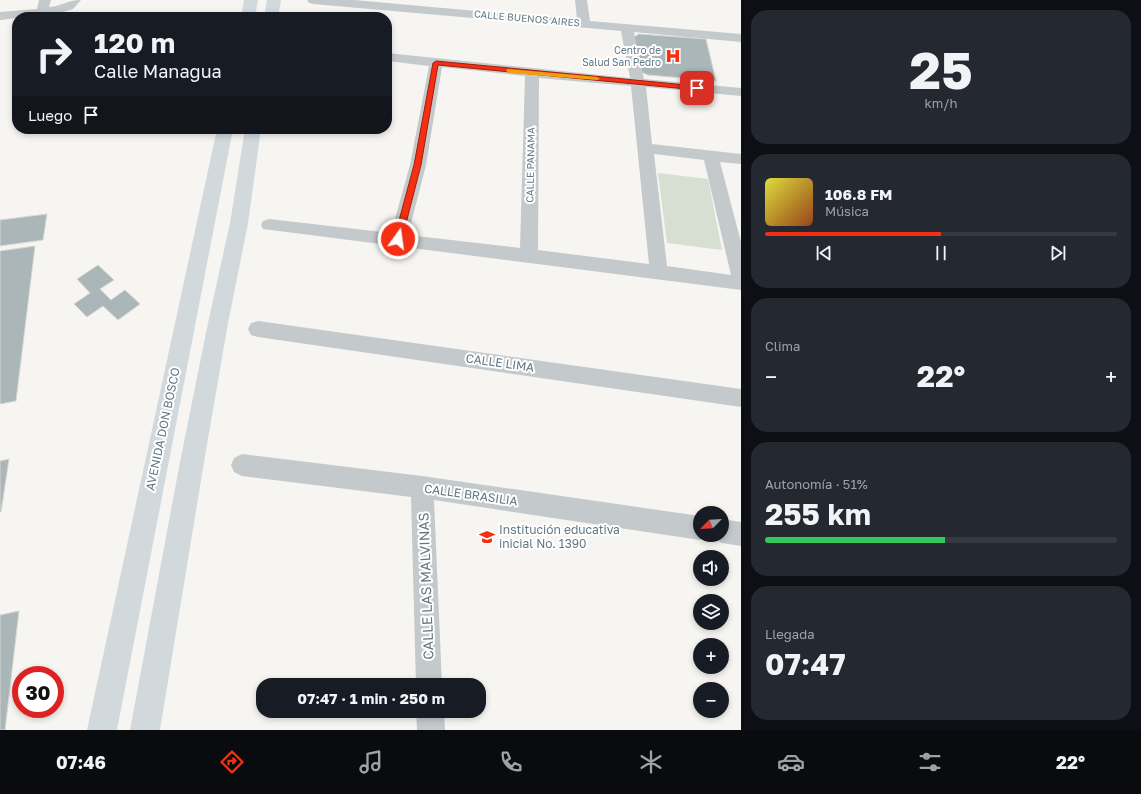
<!DOCTYPE html>
<html lang="es">
<head>
<meta charset="utf-8">
<style>
	:root { --surface:#171b24; --page:#242831; --text:#f1f3f6; --muted:#9ea1a6; --line:#363941; --accent:#f42f13 }
	body { margin:0; font-family:"Golos Text",sans-serif; background:var(--page); color:var(--text); height:100vh; display:flex; flex-direction:column; font-size:15px; white-space:nowrap }
	* { box-sizing:border-box; margin:0 }
	p { font-size:13px; color:var(--muted) }
	.icon { flex:none; width:22px; height:22px; fill:none; stroke:currentColor; stroke-width:2; stroke-linecap:round; stroke-linejoin:round }
	.map { position:relative; flex:1; overflow:hidden }
	.panel { display:flex; flex-direction:column; gap:10px; padding:10px; background:#0d0f14; width:400px }
	.panel>* { flex:none }
	.hud { position:absolute; left:12px; top:12px; width:380px; height:122px; border-radius:16px; box-shadow:0 2px 6px #0003; background:#171b24; color:var(--text); overflow:hidden }
	.needle { width:26px; rotate:245deg }
	.controls { position:absolute; left:693px; top:506px; display:grid; gap:8px }
	.controls a { display:grid; place-items:center; width:36px; height:36px; border-radius:50%; background:var(--surface); box-shadow:0 2px 6px #0003; font-size:20px }
	.speed { position:absolute; left:12px; top:666px; display:flex; gap:8px; font-size:20px; font-weight:700; text-align:center }
	.speed>* { display:grid; place-content:center; width:52px; height:52px; border-radius:50%; background:var(--surface); box-shadow:0 2px 6px #0003; line-height:1 }
	.speed .limit { border:6px solid #d22; background:#fff; color:#111 }
	.pin { position:absolute; display:grid; place-items:center; width:34px; height:34px; color:#fff; margin:-17px; border-radius:8px; box-shadow:0 2px 6px #0006 }
	.me { position:absolute; width:44px; margin:-22px; rotate:14deg; stroke-linejoin:round; filter:drop-shadow(0 0 3px #0008) }
	.turn { display:flex; align-items:center; gap:14px; height:84px; padding:0 16px; font-size:18px }
	.turn .icon { width:52px; height:52px; stroke-width:2.5 }
	.turn b { display:block; font-size:28px; line-height:34px }
	.then { display:flex; align-items:center; height:38px; padding:0 16px; background:#0003; gap:8px; font-size:15px }
	.big { font-size:30px; font-weight:700; line-height:1.1 }
	.panel .card { flex:1; display:flex; flex-direction:column; justify-content:center; gap:6px; min-width:0; padding:0 14px; border-radius:16px; background:var(--page) }
	.panel .dial { align-items:center; gap:0 }
	.dial b { font-size:52px; line-height:1 }
	.song { display:flex; align-items:center; gap:12px }
	.cover { width:48px; height:48px; border-radius:6px; background:linear-gradient(135deg,hsl(60 70% 55%),hsl(20 70% 35%)) }
	.played { height:4px; border-radius:2px; background:linear-gradient(90deg,var(--accent) 50%,var(--line) 50%) }
	.keys { display:flex; justify-content:space-around; direction:ltr }
	.heat { display:flex; justify-content:space-between; align-items:center; font-size:22px; direction:ltr }
	.charge { height:6px; border-radius:3px; background:linear-gradient(90deg,#34c759 51%,var(--line) 0) }
	.trip { position:absolute; left:256px; top:678px; width:230px; height:40px; border-radius:16px; background:var(--surface); box-shadow:0 2px 6px #0003; font-weight:700; line-height:40px; text-align:center }
	.dock { display:flex; height:64px; justify-content:space-around; align-items:center; background:#090b0e; color:var(--muted) }
	.dock .icon { width:28px; height:28px }
	.dock .selected { color:var(--accent) }
	.dock b { font-size:18px; color:var(--text) }
	main { display:flex; flex:1; min-height:0 }
	.map>svg:first-child { display:block }
	.green { fill:#d7ded2 }
	.building { fill:#abb6b9; stroke:#d7d7d4 }
	.lines { fill:none; stroke-linecap:round; stroke-linejoin:round }
	.minor { fill:#c4c9cb; fill-rule:evenodd }
	.major { fill:#d2d9dd; fill-rule:evenodd }
	.route { fill:#f42f13; stroke:#9f1f0c }
	.slow { fill:#f59e0b }
	.labels { text-anchor:middle; stroke-width:4; stroke-linejoin:round; paint-order:stroke }
	.far-street-label { font-size:10px; fill:#617985; stroke:#fff }
	.far-poi-label { font-size:10px; fill:#617985; stroke:#fff; text-anchor:end }
	.street-label { font-size:12px; fill:#617985; stroke:#fff }
	.poi-label { font-size:12px; fill:#617985; stroke:#fff; text-anchor:start }
	.near-street-label { font-size:14px; fill:#617985; stroke:#fff }
</style>
</head>
<body>
<main>
<div class="map">
<svg width="741" height="730" viewBox="0 0 741 730">
	<rect width="100%" height="100%" fill="#f6f5f1"/>
	<path class="green" d="M658 173 708 179 722 250 667 243Z"/>
	<g class="building">
		<path d="M639 34 706 39 716 81 648 75 639 71 633 38Z"/>
		<path d="M47 214 43 240 0 246V220Z"/>
		<path d="M35 246 16 401 0 404V251Z"/>
		<path d="M98 265 114 280 100 289 111 300 125 290 140 304 118 320 103 306 87 317 74 304 90 293 77 279Z"/>
		<path d="M9 459 1 512H0V461Z"/>
		<path d="M19 611 5 730H0V615Z"/>
	</g>
	<g class="lines">
		<g class="minor">
			<path d="M39 0H51L49 7C63 6 67 0 81 0L73 9 60 13 0 20V12L37 9Z"/>
			<path d="M307 0H354L577 20 575 0H587L590 21 741 34V42L634 32 644 79 741 88V96L646 87 652 144 741 154V164L720 162 741 242V290L263 229 261 225 263 221 269 219 391 233 410 165 429 66 387 61V53L630 78 621 31 313 4 309 3ZM442 67 525 76 520 248 408 235 426 165ZM539 78 631 86 649 264 538 250ZM654 154 704 160 731 275 667 266Z"/>
			<path d="M258 321 741 389V407L258 337 251 335 248 329 251 323Z"/>
			<path d="M242 454 422 476 700 516V535H709L700 540 434 500 442 685H416L411 497 242 476 234 472 231 465 234 458Z"/>
			<path d="M722 519 741 522V546L722 543 714 539 712 535H722Z"/>
			<path d="M416 711H444L445 730H417Z"/>
		</g>
		<g class="major">
			<path d="M244 0H258L255 17H241Z"/>
			<path d="M267 0H281L278 17H264Z"/>
			<path d="M217 129H233L117 730H87Z"/>
			<path d="M245 129H261L248 223 228 323 204 462 160 730H130L180 462 208 323 230 223Z"/>
		</g>
	</g>
	<path class="route" d="M436 61 697 86 700 88 697 90 438 65 421 165 402 239 398 242 394 239 414 165 433 63Z"/>
	<path class="slow" d="M507 69 597 77 600 79 597 80 509 73 506 71Z"/>
	<defs>
		<symbol id="hospital-bare" viewBox="-9 -9 18 18"><path d="M-5-5h3v3.5h4V-5h3V5h-3V1.5h-4V5h-3Z" fill="#f42f13" stroke="#fff" stroke-width="2.5" paint-order="stroke"/></symbol>
		<symbol id="school-bare" viewBox="-9 -9 18 18"><path d="M0-5L7-2L0 1L-7-2ZM-4 1L0 2.5L4 1V4Q0 6-4 4Z" fill="#f42f13" stroke="#fff" stroke-width="2.5" paint-order="stroke"/></symbol>
	</defs>
	<g fill-rule="evenodd">
		<use href="#hospital-bare" x="662" y="45" width="22" height="22"/>
		<use href="#school-bare" x="476" y="526" width="22" height="22"/>
	</g>
	<g class="labels">
		<g class="far-street-label">
			<text transform="translate(527 18) rotate(5)" y="4">CALLE BUENOS AIRES</text>
			<text transform="translate(530 165) rotate(-89)" y="4">CALLE PANAMA</text>
		</g>
		<g class="far-poi-label">
			<text x="661" y="54">Centro de<tspan x="661" dy="12">Salud San Pedro</tspan></text>
		</g>
		<g class="street-label">
			<text transform="translate(500 363) rotate(8)" y="4">CALLE LIMA</text>
			<text transform="translate(163 429) rotate(-78)" y="4">AVENIDA DON BOSCO</text>
			<text transform="translate(471 495) rotate(8)" y="4">CALLE BRASILIA</text>
		</g>
		<g class="poi-label">
			<text x="499" y="534">Institución educativa<tspan x="499" dy="14">inicial No. 1390</tspan></text>
		</g>
		<g class="near-street-label">
			<text transform="translate(426 586) rotate(-92)" y="5">CALLE LAS MALVINAS</text>
		</g>
	</g>
</svg>
<div class="controls">
<a><svg class="needle" viewBox="-14 -14 28 28"><path d="M0-13l5 13h-10z" fill="#e53935"/><path d="M0 13l5-13h-10z" fill="#9ea1a6"/></svg></a>
<a><svg class="icon" aria-label="sound" viewBox="0 0 24 24"><path d="M4 9h4l5-4v14l-5-4H4zM17 9q2 3 0 6"/></svg></a>
<a><svg class="icon" aria-label="layers" viewBox="0 0 24 24"><path d="M12 4l9 5-9 5-9-5zM3 14l9 5 9-5"/></svg></a>
<a>+</a>
<a>−</a>
</div>
<div class="speed"><div class="limit">30</div></div>
<div class="pin" style="left:697px;top:88px;background:#d93025"><svg class="icon" aria-label="arrive" viewBox="0 0 24 24"><path d="M6 21V4h12l-3 4 3 4H6"/></svg></div>
<svg class="me" style="left:398px;top:239px" viewBox="-20 -20 40 40"><circle r="17" fill="#f42f13" stroke="#fff" stroke-width="3"/><path d="M0-11L8 9 0 5-8 9z" fill="#fff"/></svg>
<div class="trip">07:47 · 1 min · 250 m</div>
<div class="hud">
<div class="turn"><svg class="icon" aria-label="right" viewBox="0 0 24 24"><path d="M7 20v-9h11M14 6l5 5-5 5"/></svg><div><b>120 m</b>Calle Managua</div></div>
<div class="then">Luego<svg class="icon" aria-label="arrive" viewBox="0 0 24 24"><path d="M6 21V4h12l-3 4 3 4H6"/></svg></div>
</div>
</div>
<section class="panel">
<div class="card dial"><b>25</b><p>km/h</p></div>
<div class="card">
<div class="song"><i class="cover"></i><div><b>106.8 FM</b><p>Música</p></div></div>
<div class="played"></div>
<div class="keys"><svg class="icon" aria-label="previous" viewBox="0 0 24 24"><path d="M18 5L8 12l10 7zM5 5v14"/></svg><svg class="icon" aria-label="pause" viewBox="0 0 24 24"><path d="M8 5v14M16 5v14"/></svg><svg class="icon" aria-label="next" viewBox="0 0 24 24"><path d="M6 5l10 7-10 7zM19 5v14"/></svg></div>
</div>
<div class="card"><p>Clima</p>
<div class="heat"><a>−</a><b class="big">22°</b><a>+</a></div>
</div>
<div class="card"><p>Autonomía · 51%</p><b class="big">255 km</b><div class="charge"></div></div>
<div class="card"><p>Llegada</p><b class="big">07:47</b></div>
</section>
</main>
<nav class="dock">
<b>07:46</b>
<svg class="icon selected" aria-label="directions" viewBox="0 0 24 24"><path d="M12 3l9 9-9 9-9-9zM9 14v-3h6M13 9l2 2-2 2"/></svg>
<svg class="icon" aria-label="music" viewBox="0 0 24 24"><path d="M9 18V5l10-2v13"/><circle cx="6" cy="18" r="3"/><circle cx="16" cy="16" r="3"/></svg>
<svg class="icon" aria-label="phone" viewBox="0 0 24 24"><path d="M5 4h4l2 5-3 2q2 4 5 5l2-3 5 2v4C11 20 4 13 5 4z"/></svg>
<svg class="icon" aria-label="climate" viewBox="0 0 24 24"><path d="M12 3v18M4 7l16 10M4 17L20 7"/></svg>
<svg class="icon" aria-label="car" viewBox="0 0 24 24"><path d="M5 17H2v-5l4-1 3-4h7l3 4 3 1v5h-3M9 17h6M6 11h13"/><circle cx="7" cy="17" r="2"/><circle cx="17" cy="17" r="2"/></svg>
<svg class="icon" aria-label="filters" viewBox="0 0 24 24"><path d="M4 7h16M4 17h16"/><circle cx="9" cy="7" r="2"/><circle cx="15" cy="17" r="2"/></svg>
<b>22°</b>
</nav>
</body>
</html>
